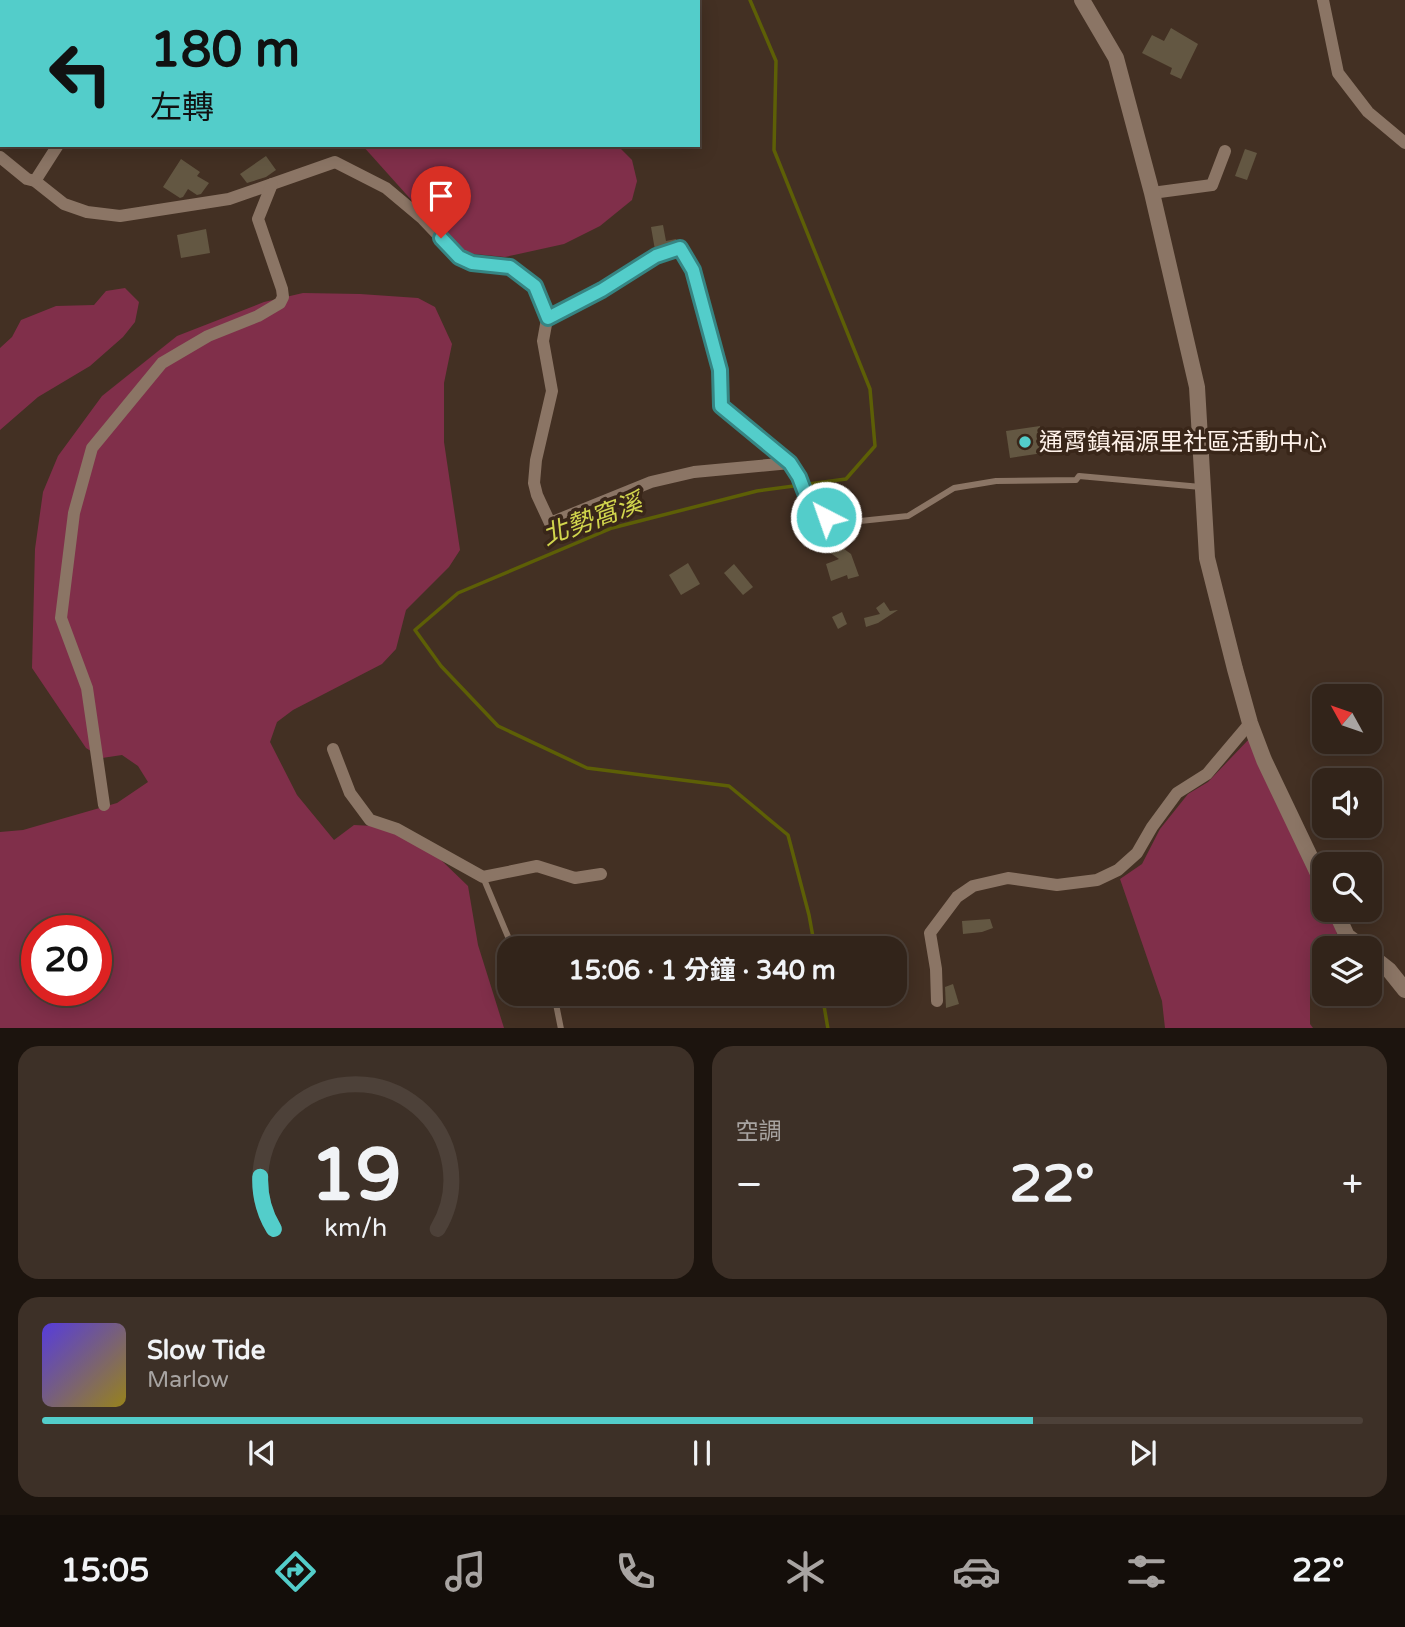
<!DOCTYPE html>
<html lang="zh-TW">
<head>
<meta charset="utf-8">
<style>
	:root { --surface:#32241a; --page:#3d3027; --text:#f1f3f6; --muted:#a8a4a2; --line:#4d4139; --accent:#53cdca }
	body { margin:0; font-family:"Varela Round","Noto Sans TC",sans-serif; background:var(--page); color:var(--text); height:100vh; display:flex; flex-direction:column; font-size:26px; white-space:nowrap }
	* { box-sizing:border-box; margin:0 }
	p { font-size:23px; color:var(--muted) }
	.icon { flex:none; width:38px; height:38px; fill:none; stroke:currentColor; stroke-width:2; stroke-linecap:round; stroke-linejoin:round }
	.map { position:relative; height:1028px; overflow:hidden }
	.sheet { display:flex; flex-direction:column; gap:18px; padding:18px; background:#1c140e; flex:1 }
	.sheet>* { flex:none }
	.hud { position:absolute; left:0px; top:0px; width:700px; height:147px; box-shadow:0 4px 18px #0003,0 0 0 2px var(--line); background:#53cdca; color:#111; overflow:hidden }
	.needle { width:46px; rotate:310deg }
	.buttons { position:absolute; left:1312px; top:684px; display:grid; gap:14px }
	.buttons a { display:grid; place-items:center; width:70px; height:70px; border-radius:14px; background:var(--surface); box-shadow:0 4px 18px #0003,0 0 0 2px var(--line); font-size:35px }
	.speed { position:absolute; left:21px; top:915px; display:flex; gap:14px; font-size:35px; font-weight:700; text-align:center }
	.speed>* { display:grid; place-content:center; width:91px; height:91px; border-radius:50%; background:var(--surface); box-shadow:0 4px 18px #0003,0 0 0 2px var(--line); line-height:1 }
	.speed .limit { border:10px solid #d22; background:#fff; color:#111 }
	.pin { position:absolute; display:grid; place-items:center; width:60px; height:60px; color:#fff; margin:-72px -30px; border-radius:50% 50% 50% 0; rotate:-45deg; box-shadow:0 0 7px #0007 }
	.pin .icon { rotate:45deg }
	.me { position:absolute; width:77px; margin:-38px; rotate:319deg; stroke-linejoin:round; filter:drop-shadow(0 0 5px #0008) }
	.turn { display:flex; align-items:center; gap:24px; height:147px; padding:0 35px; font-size:32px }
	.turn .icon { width:91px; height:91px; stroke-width:2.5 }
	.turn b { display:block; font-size:49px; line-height:60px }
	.big { font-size:52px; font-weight:700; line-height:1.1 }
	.sheet .card { flex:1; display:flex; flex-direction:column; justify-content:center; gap:10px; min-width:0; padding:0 24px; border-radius:21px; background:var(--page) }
	.sheet .dial { align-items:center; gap:0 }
	.dial svg { height:182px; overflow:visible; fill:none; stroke:var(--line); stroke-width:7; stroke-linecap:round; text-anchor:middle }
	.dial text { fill:var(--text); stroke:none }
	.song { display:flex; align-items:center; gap:21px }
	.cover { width:84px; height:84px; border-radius:10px; background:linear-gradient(135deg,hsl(250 70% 55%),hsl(50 70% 35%)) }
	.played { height:7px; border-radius:4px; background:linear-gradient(90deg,var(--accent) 75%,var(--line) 75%) }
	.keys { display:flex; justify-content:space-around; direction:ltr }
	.heat { display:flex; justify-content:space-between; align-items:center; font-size:38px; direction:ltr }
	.sheet .tiles { flex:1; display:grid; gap:18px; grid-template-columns:1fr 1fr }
	.card:last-child { grid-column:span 2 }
	.trip { position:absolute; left:497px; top:936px; width:410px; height:70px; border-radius:21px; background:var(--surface); box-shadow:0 4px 18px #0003,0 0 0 2px var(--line); font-weight:700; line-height:70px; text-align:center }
	.tabs { display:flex; height:112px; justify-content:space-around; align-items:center; background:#140e0a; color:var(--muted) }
	.tabs .icon { width:49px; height:49px }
	.tabs .selected { color:var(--accent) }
	.tabs b { font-size:32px; color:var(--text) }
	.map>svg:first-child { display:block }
	.green { fill:#802f4a; fill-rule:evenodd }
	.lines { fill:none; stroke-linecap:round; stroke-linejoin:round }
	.stream { stroke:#5d5f06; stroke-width:3.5 }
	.building { fill:#635742 }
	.service { stroke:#8b7565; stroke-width:6 }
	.minor { stroke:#8b7565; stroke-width:12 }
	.tertiary { stroke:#8b7565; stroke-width:16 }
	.route-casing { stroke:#368583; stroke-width:18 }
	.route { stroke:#53cdca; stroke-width:12 }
	.poi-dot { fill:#53cdca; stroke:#392619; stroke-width:2.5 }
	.labels { text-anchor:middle; stroke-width:7; stroke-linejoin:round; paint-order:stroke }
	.poi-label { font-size:24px; fill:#fff2ea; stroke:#392619; text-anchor:start }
	.water-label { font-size:26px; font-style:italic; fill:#d1d54d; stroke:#392619 }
</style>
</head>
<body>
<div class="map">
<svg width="1405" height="1029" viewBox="0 0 1405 1029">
	<rect width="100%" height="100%" fill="#433023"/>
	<g class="green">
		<path d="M140 0H254L258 2H141Z"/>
		<path d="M320 0H536L537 2H318Z"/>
		<path d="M362 145H617L632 160 637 181 632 200 600 226 564 244 505 257 465 253 449 242Z"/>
		<path d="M125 288 139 302 135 322 123 337 90 366 38 397 0 430V348L12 337 21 320 56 306 94 305 106 291Z"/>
		<path d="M303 293 360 294 418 298 435 307 452 344 444 383V442L460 550 449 567 406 610 396 649 382 664 293 710 277 722 270 742 297 795 334 840 354 825 393 827 441 860 468 886 478 945 504 1028 0 1029V832L23 830 117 803 148 782 138 766 122 755 102 758 86 748 32 668 35 549 43 492 58 456 102 396 177 336 264 302ZM37 931H96V990H37Z"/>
		<path d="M1250 738 1325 903V910H1328L1336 927 1338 944 1333 948H1325V957L1310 972V1024L1313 1028H1165L1162 1001 1120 879 1142 864 1160 829 1188 794 1208 782Z"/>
	</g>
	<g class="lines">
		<g class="stream">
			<path d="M750 0 776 61 774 150 870 389 875 446 846 479 757 491 612 528 458 593 415 630 441 666 498 726 587 768 729 786 788 835 809 915 815 948"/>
			<path d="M822 994 828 1029"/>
		</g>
	</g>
	<g class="building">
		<path d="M1171 28 1198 44 1181 79 1170 74 1172 68 1142 53 1152 35 1164 41Z"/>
		<path d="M1245 149 1257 153 1247 180 1235 176Z"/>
		<path d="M266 156 276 170 266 177 247 183 240 174Z"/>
		<path d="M181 159 200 172 197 176 209 183 201 194 197 195 188 189 183 197 180 198 163 187Z"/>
		<path d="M663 225 666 241 676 239 677 243 655 250 651 227Z"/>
		<path d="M206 229 210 253 181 258 177 235Z"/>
		<path d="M1040 426 1043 453 1010 458 1006 431Z"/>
		<path d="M833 541 851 554 859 576 848 579 847 575 831 581 826 564 839 559 826 550Z"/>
		<path d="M688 563 700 584 681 595 669 575Z"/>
		<path d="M734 564 753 587 743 595 724 573Z"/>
		<path d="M884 602 890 611 898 610 878 623 866 627 864 618 880 614 876 608Z"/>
		<path d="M842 612 847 624 838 629 832 617Z"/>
		<path d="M990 919 993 928 982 932 963 934 962 921Z"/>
		<path d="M953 984 959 1004 946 1008 945 987Z"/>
	</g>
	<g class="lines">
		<g class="service">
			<path d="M547 319 602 290 656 256 680 248 693 270 720 370 721 406 790 463 799 477 812 511 841 523 908 516 954 488 996 481 1076 480 1079 476 1201 487"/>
			<path d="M483 877 509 939 520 948"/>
			<path d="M554 994 561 1029"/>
		</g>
		<g class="minor">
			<path d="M1323 0 1338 73 1368 112 1405 143"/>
			<path d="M0 157 27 179 35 181 64 204 87 212 120 216 229 199 335 162 386 188 423 219 459 257 472 263 510 267 535 286 547 319 543 341 552 391 536 460 534 483 537 495 550 523 651 482 694 472 790 463"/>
			<path d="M35 181 58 145"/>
			<path d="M1152 193 1212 185 1225 151"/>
			<path d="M333 749 350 793 370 820 397 829 483 877 537 866 575 878 601 874"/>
			<path d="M104 805 87 688 61 618 74 513 92 448 162 363 208 336 258 316 280 303 283 297 282 289 258 219 272 184"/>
			<path d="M937 1001 936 969 930 933 957 897 973 886 1008 878 1057 885 1097 880 1118 870 1137 853 1152 827 1177 793 1207 774 1250 723"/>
		</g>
		<g class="tertiary">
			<path d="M1082 0 1116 58 1152 193 1197 387 1207 558 1235 669 1250 723 1264 760 1325 888"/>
			<path d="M1335 910 1347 936 1363 948"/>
			<path d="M1370 955 1389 970 1405 990"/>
		</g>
	</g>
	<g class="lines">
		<defs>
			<path id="route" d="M441 238 459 257 472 263 510 267 535 286 548 318 602 290 656 256 680 248 693 270 720 370 721 406 790 463 799 477 812 511 826 517"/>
		</defs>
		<use href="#route" class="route-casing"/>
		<use href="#route" class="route"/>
	</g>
	<circle class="poi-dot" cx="1025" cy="442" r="7"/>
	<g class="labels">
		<g class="poi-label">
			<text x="1039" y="450">通霄鎮福源里社區活動中心</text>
		</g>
		<g class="water-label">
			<text transform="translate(592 519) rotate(-20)" y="9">北勢窩溪</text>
		</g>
	</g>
</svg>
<div class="buttons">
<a><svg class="needle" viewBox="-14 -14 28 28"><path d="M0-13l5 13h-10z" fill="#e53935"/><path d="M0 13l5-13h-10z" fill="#a8a4a2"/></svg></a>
<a><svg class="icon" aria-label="sound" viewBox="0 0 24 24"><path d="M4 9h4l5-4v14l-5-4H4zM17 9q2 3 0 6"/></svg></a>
<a><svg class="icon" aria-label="search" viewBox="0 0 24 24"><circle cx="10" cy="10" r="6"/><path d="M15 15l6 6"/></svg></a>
<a><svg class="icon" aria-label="layers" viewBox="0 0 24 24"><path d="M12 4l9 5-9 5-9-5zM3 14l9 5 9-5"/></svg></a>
</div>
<div class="speed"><div class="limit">20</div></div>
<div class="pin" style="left:441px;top:238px;background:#d93025"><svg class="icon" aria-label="arrive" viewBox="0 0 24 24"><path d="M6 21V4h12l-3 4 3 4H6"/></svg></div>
<svg class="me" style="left:826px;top:517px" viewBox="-20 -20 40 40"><circle r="17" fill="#53cdca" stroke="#fff" stroke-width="3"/><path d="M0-11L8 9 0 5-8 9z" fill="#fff"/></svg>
<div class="trip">15:06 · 1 分鐘 · 340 m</div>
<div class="hud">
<div class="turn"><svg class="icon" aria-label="left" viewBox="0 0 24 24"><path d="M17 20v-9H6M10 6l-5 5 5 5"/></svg><div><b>180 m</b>左轉</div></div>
</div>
</div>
<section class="sheet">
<div class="tiles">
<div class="card dial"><svg viewBox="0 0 100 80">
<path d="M14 69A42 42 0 1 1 86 69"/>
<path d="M14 69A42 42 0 0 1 8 46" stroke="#53cdca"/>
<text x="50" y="56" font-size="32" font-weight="700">19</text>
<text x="50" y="72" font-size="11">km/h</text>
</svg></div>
<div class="card"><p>空調</p>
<div class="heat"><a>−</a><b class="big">22°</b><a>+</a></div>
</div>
<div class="card">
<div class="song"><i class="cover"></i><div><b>Slow Tide</b><p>Marlow</p></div></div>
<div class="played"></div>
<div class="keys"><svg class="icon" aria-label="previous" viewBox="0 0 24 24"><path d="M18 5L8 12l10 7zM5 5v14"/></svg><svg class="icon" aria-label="pause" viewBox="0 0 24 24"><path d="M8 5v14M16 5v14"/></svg><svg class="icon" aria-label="next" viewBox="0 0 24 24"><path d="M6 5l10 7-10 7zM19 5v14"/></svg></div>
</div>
</div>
</section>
<nav class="tabs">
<b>15:05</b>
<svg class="icon selected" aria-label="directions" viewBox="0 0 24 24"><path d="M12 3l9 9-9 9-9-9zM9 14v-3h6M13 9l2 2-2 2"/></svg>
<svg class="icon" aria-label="music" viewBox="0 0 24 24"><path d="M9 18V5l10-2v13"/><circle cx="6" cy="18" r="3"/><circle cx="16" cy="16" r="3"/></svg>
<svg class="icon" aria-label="phone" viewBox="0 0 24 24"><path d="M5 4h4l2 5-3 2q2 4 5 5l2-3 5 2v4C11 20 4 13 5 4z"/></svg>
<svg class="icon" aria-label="climate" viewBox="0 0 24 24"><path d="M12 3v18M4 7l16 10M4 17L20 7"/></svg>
<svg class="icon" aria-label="car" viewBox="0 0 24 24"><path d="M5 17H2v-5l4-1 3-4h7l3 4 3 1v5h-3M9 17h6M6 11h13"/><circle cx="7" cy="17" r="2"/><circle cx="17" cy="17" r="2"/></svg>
<svg class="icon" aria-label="filters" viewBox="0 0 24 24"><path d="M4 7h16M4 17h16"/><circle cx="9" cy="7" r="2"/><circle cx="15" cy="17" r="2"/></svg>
<b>22°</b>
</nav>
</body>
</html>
